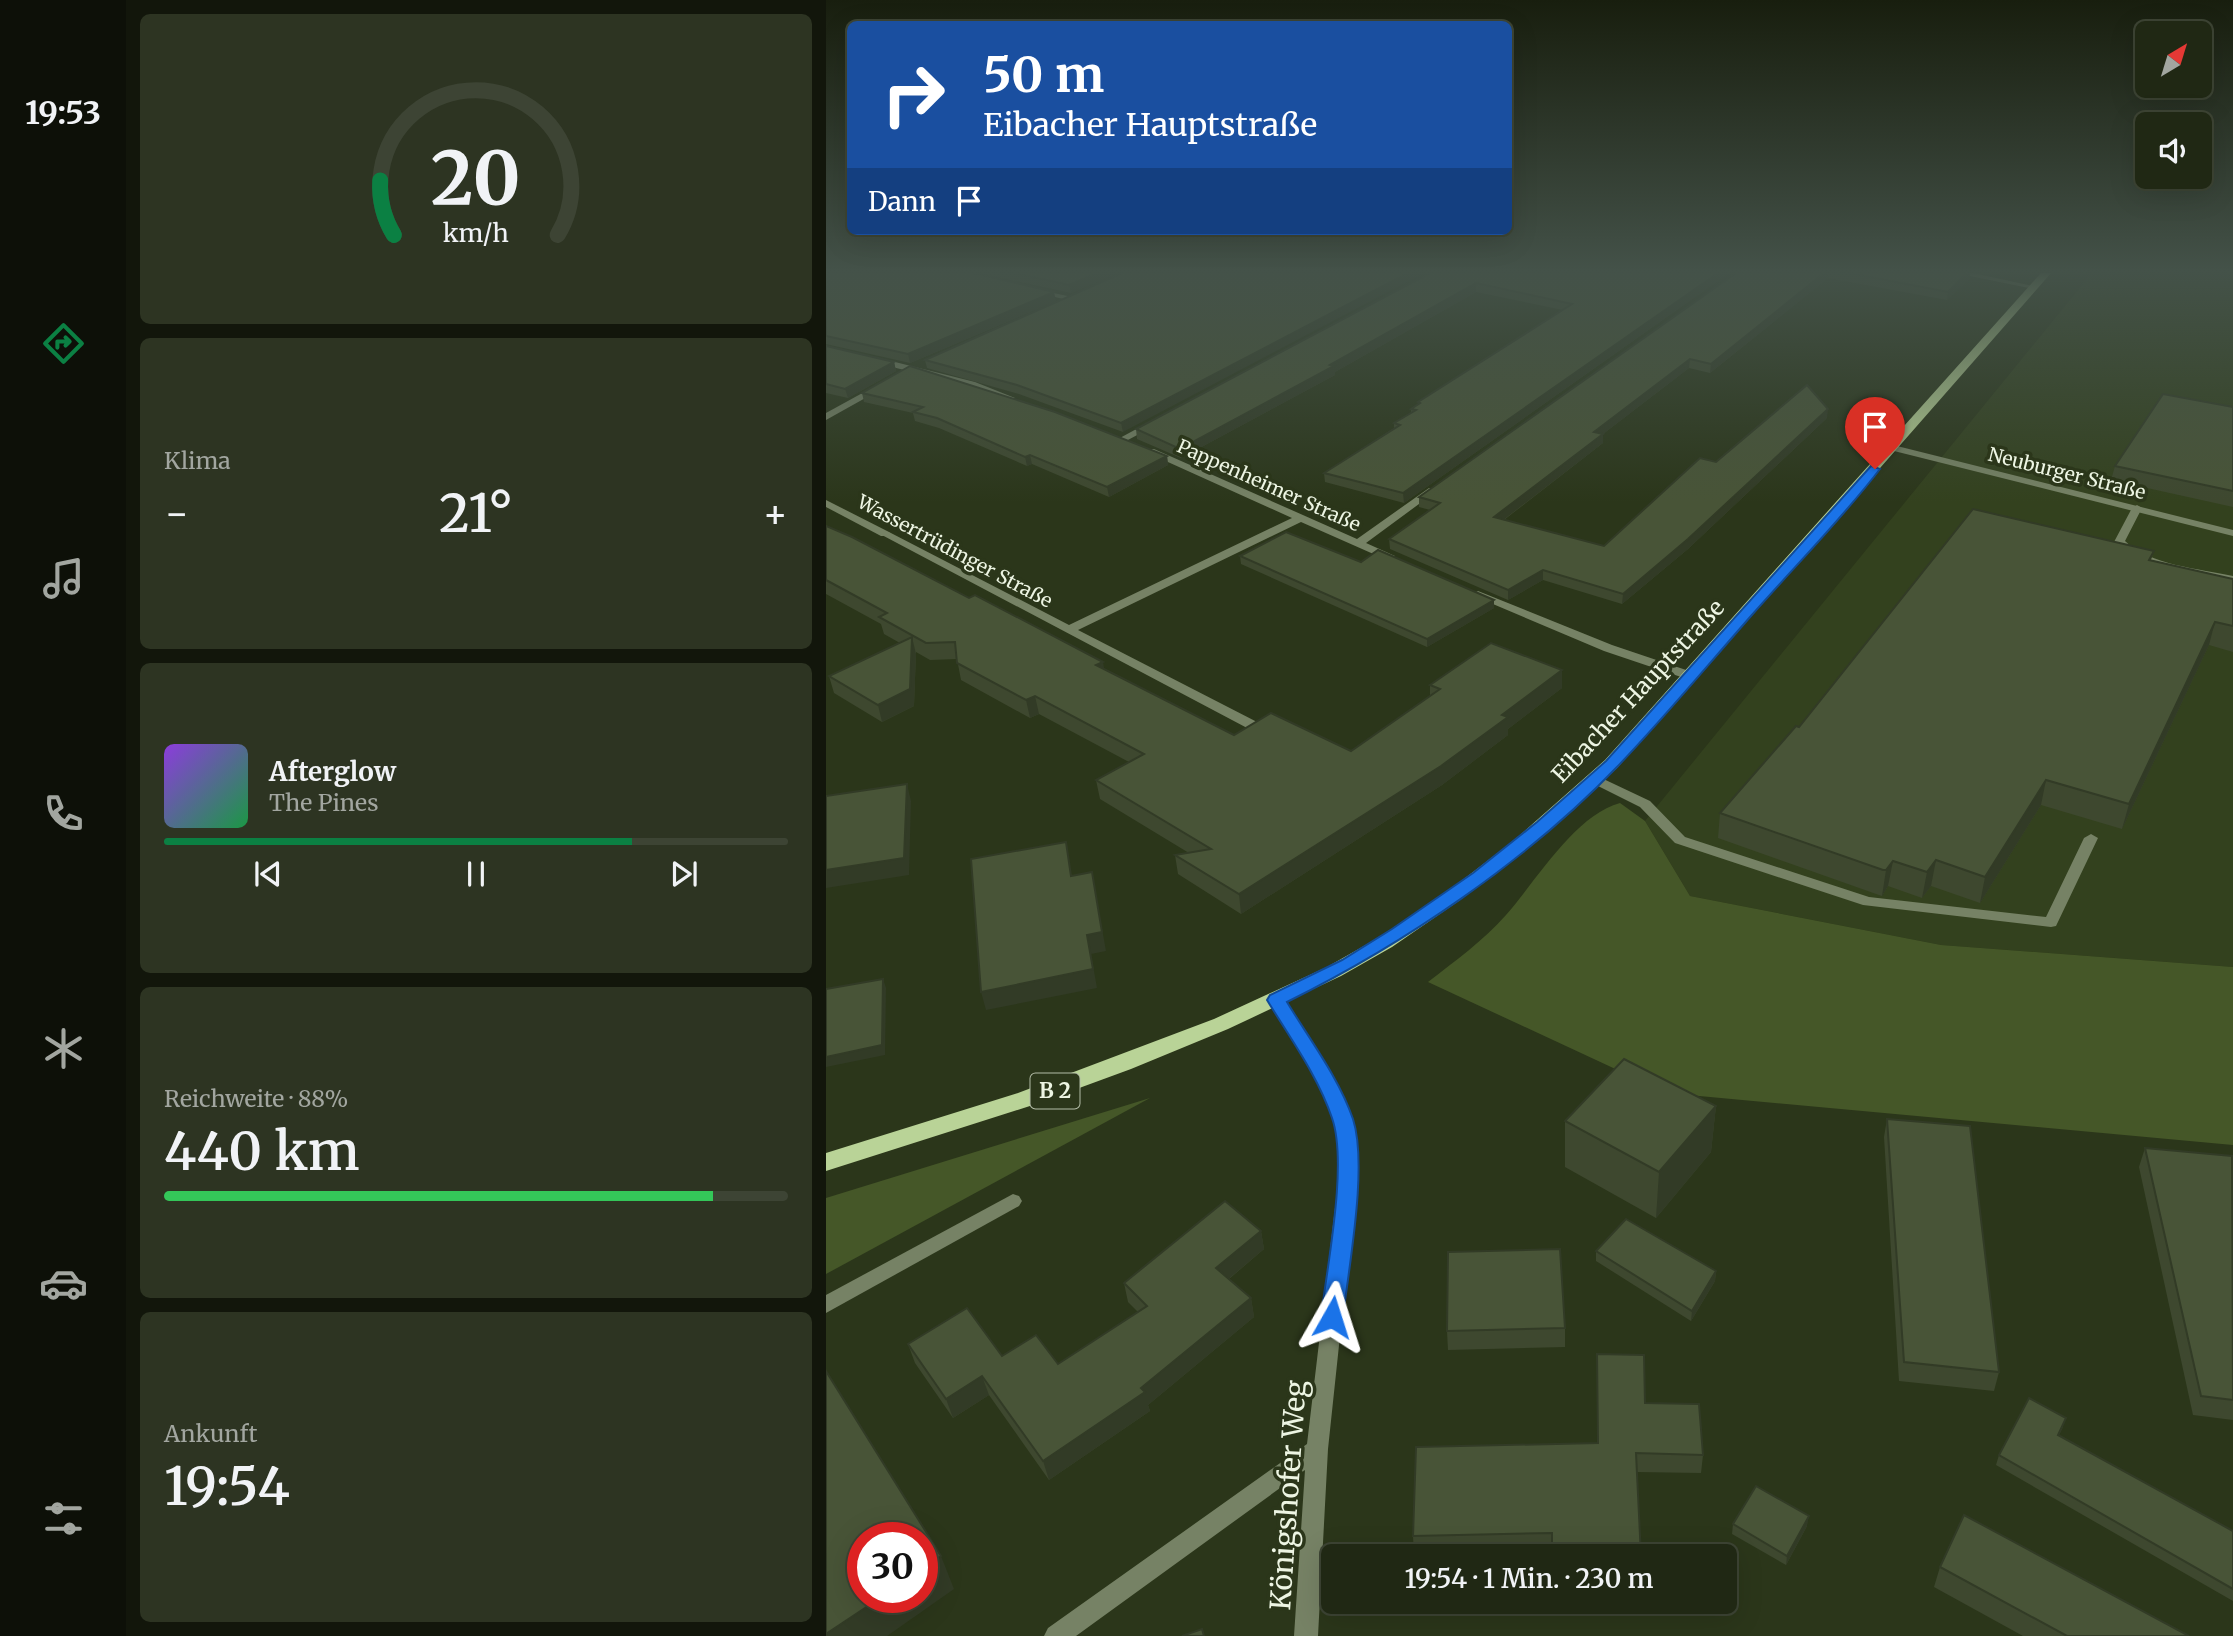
<!DOCTYPE html>
<html lang="de">
<head>
<meta charset="utf-8">
<style>
	:root { --surface:#202814; --page:#2d3422; --text:#f1f3f6; --muted:#a2a6a0; --line:#3d4434; --accent:#0b8043 }
	body { margin:0; font-family:Merriweather,serif; background:var(--page); color:var(--text); height:100vh; display:flex; flex-direction:column; font-size:26px; white-space:nowrap }
	* { box-sizing:border-box; margin:0 }
	p { font-size:23px; color:var(--muted) }
	.icon { flex:none; width:38px; height:38px; fill:none; stroke:currentColor; stroke-width:2; stroke-linecap:round; stroke-linejoin:round }
	.map { position:relative; flex:1; overflow:hidden }
	.sheet { display:flex; flex-direction:column; gap:14px; padding:14px; background:#12160b; width:700px }
	.sheet>* { flex:none }
	.guide { position:absolute; left:21px; top:21px; width:665px; height:214px; border-radius:10px; box-shadow:0 7px 28px #0002,0 0 0 2px var(--line); background:#1a4fa0; color:#fff; overflow:hidden }
	.needle { width:46px; rotate:38deg }
	.fabs { position:absolute; left:1309px; top:21px; display:grid; gap:14px }
	.fabs a { display:grid; place-items:center; width:77px; height:77px; border-radius:10px; background:var(--surface); box-shadow:0 7px 28px #0002,0 0 0 2px var(--line); font-size:35px }
	.speed { position:absolute; left:21px; top:1522px; display:flex; gap:14px; font-size:35px; font-weight:700; text-align:center }
	.speed>* { display:grid; place-content:center; width:91px; height:91px; border-radius:50%; background:var(--surface); box-shadow:0 7px 28px #0002,0 0 0 2px var(--line); line-height:1 }
	.speed .limit { border:10px solid #d22; background:#fff; color:#111 }
	.pin { position:absolute; display:grid; place-items:center; width:60px; height:60px; color:#fff; margin:-72px -30px; border-radius:50% 50% 50% 0; rotate:-45deg; box-shadow:0 0 7px #0007 }
	.pin .icon { rotate:45deg }
	.me { position:absolute; width:77px; margin:-38px; rotate:6deg; stroke-linejoin:round; filter:drop-shadow(0 0 5px #0008) }
	.turn { display:flex; align-items:center; gap:24px; height:147px; padding:0 21px; font-size:32px }
	.turn .icon { width:91px; height:91px; stroke-width:2.5 }
	.turn b { display:block; font-size:49px; line-height:60px }
	.then { display:flex; align-items:center; height:66px; padding:0 21px; background:#0003; gap:14px; font-size:26px }
	.big { font-size:52px; font-weight:600; line-height:1.1 }
	.sheet .widget { flex:1; display:flex; flex-direction:column; justify-content:center; gap:10px; min-width:0; padding:0 24px; border-radius:10px; background:var(--page) }
	.sheet .dial { align-items:center; gap:0 }
	.dial svg { height:182px; overflow:visible; fill:none; stroke:var(--line); stroke-width:7; stroke-linecap:round; text-anchor:middle }
	.dial text { fill:var(--text); stroke:none }
	.song { display:flex; align-items:center; gap:21px }
	.cover { width:84px; height:84px; border-radius:10px; background:linear-gradient(135deg,hsl(270 70% 55%),hsl(140 70% 35%)) }
	.played { height:7px; border-radius:4px; background:linear-gradient(90deg,var(--accent) 75%,var(--line) 75%) }
	.keys { display:flex; justify-content:space-around; direction:ltr }
	.heat { display:flex; justify-content:space-between; align-items:center; font-size:38px; direction:ltr }
	.charge { height:10px; border-radius:5px; background:linear-gradient(90deg,#34c759 88%,var(--line) 0) }
	.trip { position:absolute; left:495px; top:1544px; width:416px; height:70px; border-radius:10px; background:var(--surface); box-shadow:0 7px 28px #0002,0 0 0 2px var(--line); font-weight:600; line-height:70px; text-align:center }
	main { display:flex; flex:1; min-height:0 }
	.menu { display:flex; flex-direction:column; width:126px; justify-content:space-around; align-items:center; background:#0d1008; color:var(--muted) }
	.menu .icon { width:49px; height:49px }
	.menu .active { color:var(--accent) }
	.menu b { font-size:32px; color:var(--text) }
	.map>svg:first-child { display:block }
	.built { fill:#33411e }
	.green { fill:#455728 }
	.lines { fill:none; stroke-linecap:round; stroke-linejoin:round }
	.service { fill:#768265; fill-rule:evenodd }
	.minor { fill:#768265; fill-rule:evenodd }
	.primary { fill:#b9d397; fill-rule:evenodd }
	.wall { fill:#3e482f }
	.shaded-wall { fill:#323b26 }
	.building { fill:#485437; stroke:#323b26; stroke-width:2 }
	.route { fill:#1a73e8; stroke:#114b97; stroke-width:2 }
	.labels { text-anchor:middle; stroke-width:7; stroke-linejoin:round; paint-order:stroke }
	.far-street-label { font-size:19px; fill:#edf5e3; stroke:#2b361a }
	.shield { fill:#2b361a; stroke:#b3bca7; stroke-width:2 }
	.shield-label { font-size:21px; font-weight:bold; fill:#edf5e3 }
	.street-label { font-size:23px; fill:#edf5e3; stroke:#2b361a }
	.near-street-label { font-size:28px; fill:#edf5e3; stroke:#2b361a }
</style>
</head>
<body>
<main>
<nav class="menu">
<b>19:53</b>
<svg class="icon active" aria-label="directions" viewBox="0 0 24 24"><path d="M12 3l9 9-9 9-9-9zM9 14v-3h6M13 9l2 2-2 2"/></svg>
<svg class="icon" aria-label="music" viewBox="0 0 24 24"><path d="M9 18V5l10-2v13"/><circle cx="6" cy="18" r="3"/><circle cx="16" cy="16" r="3"/></svg>
<svg class="icon" aria-label="phone" viewBox="0 0 24 24"><path d="M5 4h4l2 5-3 2q2 4 5 5l2-3 5 2v4C11 20 4 13 5 4z"/></svg>
<svg class="icon" aria-label="climate" viewBox="0 0 24 24"><path d="M12 3v18M4 7l16 10M4 17L20 7"/></svg>
<svg class="icon" aria-label="car" viewBox="0 0 24 24"><path d="M5 17H2v-5l4-1 3-4h7l3 4 3 1v5h-3M9 17h6M6 11h13"/><circle cx="7" cy="17" r="2"/><circle cx="17" cy="17" r="2"/></svg>
<svg class="icon" aria-label="filters" viewBox="0 0 24 24"><path d="M4 7h16M4 17h16"/><circle cx="9" cy="7" r="2"/><circle cx="15" cy="17" r="2"/></svg>
</nav>
<section class="sheet">
<div class="widget dial"><svg viewBox="0 0 100 80">
<path d="M14 69A42 42 0 1 1 86 69"/>
<path d="M14 69A42 42 0 0 1 8 45" stroke="#0b8043"/>
<text x="50" y="56" font-size="32" font-weight="700">20</text>
<text x="50" y="72" font-size="11">km/h</text>
</svg></div>
<div class="widget"><p>Klima</p>
<div class="heat"><a>−</a><b class="big">21°</b><a>+</a></div>
</div>
<div class="widget">
<div class="song"><i class="cover"></i><div><b>Afterglow</b><p>The Pines</p></div></div>
<div class="played"></div>
<div class="keys"><svg class="icon" aria-label="previous" viewBox="0 0 24 24"><path d="M18 5L8 12l10 7zM5 5v14"/></svg><svg class="icon" aria-label="pause" viewBox="0 0 24 24"><path d="M8 5v14M16 5v14"/></svg><svg class="icon" aria-label="next" viewBox="0 0 24 24"><path d="M6 5l10 7-10 7zM19 5v14"/></svg></div>
</div>
<div class="widget"><p>Reichweite · 88%</p><b class="big">440 km</b><div class="charge"></div></div>
<div class="widget"><p>Ankunft</p><b class="big">19:54</b></div>
</section>
<div class="map">
<svg width="1407" height="1636" viewBox="0 0 1407 1636">
	<rect width="100%" height="100%" fill="#2b361a"/>
	<path class="built" d="M1266 273H1407V967L1115 945 864 896 819 821Z"/>
	<g class="green">
		<path d="M794 803 819 821 864 896 1115 945 1407 967V1145L841 1093 602 982C629 961 657 941 680 915 710 881 749 815 794 803Z"/>
		<path d="M324 1098 0 1274V1198Z"/>
	</g>
	<g class="lines">
		<g class="service">
			<path d="M0 500 63 532 64 534 63 536H55L0 507Z"/>
			<path d="M1311 505 1316 508 1299 541C1323 565 1375 569 1407 576V582C1372 575 1311 570 1288 542L1306 508Z"/>
			<path d="M769 775 824 801 859 837 1043 897 1220 917 1258 838 1265 834 1272 838 1230 926 1225 927 1037 905 849 843 814 807 764 782 762 779Z"/>
		</g>
		<g class="minor">
			<path d="M1129 273H1147L1212 287 1208 289Z"/>
			<path d="M209 289 246 297 250 299 246 301 212 293 208 291Z"/>
			<path d="M49 357 149 382 189 398 181 400 143 386 46 362 45 360Z"/>
			<path d="M51 385 59 387 0 420V413Z"/>
			<path d="M327 420 332 423 330 425 300 441 292 439Z"/>
			<path d="M1067 445 1407 530V536L1064 450V446Z"/>
			<path d="M322 449H328L531 539 603 488 612 490 540 543 569 556V560H561L475 522 252 630 433 723 434 726 433 729H423L54 534 55 532H63L243 625 466 518 322 453Z"/>
			<path d="M652 591 786 645 869 673 871 676 865 680 861 679 778 651 648 596 646 594Z"/>
			<path d="M451 994 457 996 513 1089 526 1121 533 1157 502 1449 492 1636H468L479 1470 250 1636H218L222 1628 481 1444 515 1157 508 1121 496 1090 443 1000 445 996Z"/>
			<path d="M187 1194 193 1196 196 1201 193 1206 0 1313V1295Z"/>
		</g>
		<path class="primary" d="M1215 273H1225L791 768 699 850 634 900 566 947 515 976 402 1029 305 1069 207 1105 0 1171V1153L192 1093 388 1019 501 967 552 938 621 892 686 842 779 760Z"/>
	</g>
	<g class="wall">
		<path d="M0 273 230 301 84 363 0 344Z"/>
		<path d="M153 273H292L245 293Z"/>
		<path d="M296 273 297 432 193 394 101 368 99 360Z"/>
		<path d="M604 273H903L578 503 499 482 498 473 568 428V423L585 413V409L592 404V402L737 310 650 292 509 372V375L355 458 311 439 310 429Z"/>
		<path d="M910 273H1144L1143 279 1121 300 1002 278 884 373 863 368 777 434V443L678 520 778 546 890 462 1001 418 862 549 796 604 717 580 682 600 564 549 563 539 604 510 593 507V497Z"/>
		<path d="M0 346 68 362 70 371 22 398 0 393Z"/>
		<path d="M36 393 341 456 342 465 283 497 206 464 201 466 113 428 89 421 87 413 38 402Z"/>
		<path d="M1407 407V507L1285 480 1289 466Z"/>
		<path d="M0 526 408 735 525 751 604 696V685L736 670V688L682 729V735L616 785 415 914 352 874 349 855 363 853 274 799 270 780 303 762 213 714 204 718 135 680 131 659 104 660 90 652 88 706 56 722 8 693 3 676 74 643 58 634 55 624 0 594Z"/>
		<path d="M1328 551 1325 560 1407 579V652L1383 645 1296 829 1215 805 1154 903 1105 886 1096 898 1062 886 1056 896 1053 895 892 838 894 813 973 727Z"/>
		<path d="M414 556 535 562 668 600V608L601 647 415 564Z"/>
		<path d="M890 1106 885 1152 830 1218 739 1167V1121Z"/>
		<path d="M1061 1119 1173 1372 1168 1391 1073 1381 1058 1137Z"/>
		<path d="M1319 1148 1407 1158V1420L1367 1415 1313 1167Z"/>
		<path d="M435 1231 438 1249 403 1279 425 1298 428 1317 322 1405 324 1411 223 1480 163 1395 127 1418 89 1363 82 1344 232 1364 312 1312 302 1302 298 1283Z"/>
		<path d="M770 1251 890 1271 889 1281 865 1321 770 1261Z"/>
		<path d="M739 1328V1347L622 1350 621 1331Z"/>
		<path d="M771 1354 819 1403 877 1455 875 1473 811 1472 726 1552 588 1555 587 1536 771 1443Z"/>
		<path d="M1237 1427 1233 1435 1407 1531V1601L1170 1465 1173 1455Z"/>
		<path d="M907 1524 981 1526 960 1565 906 1534Z"/>
		<path d="M1114 1567 1363 1636H1197L1108 1587Z"/>
		<path d="M726 1601H816L815 1612 726 1610Z"/>
	</g>
	<g class="shaded-wall">
		<path d="M271 273H292L245 293 243 285Z"/>
		<path d="M582 273H598L297 432 295 423Z"/>
		<path d="M892 273H903L578 503 577 493Z"/>
		<path d="M998 273H1002V278L884 373 885 364Z"/>
		<path d="M1141 273H1144L1143 279 1121 300 1122 292Z"/>
		<path d="M650 283V292L509 372V375L355 458 354 449Z"/>
		<path d="M228 292 230 301 84 363 82 354Z"/>
		<path d="M864 359 863 368 777 434V443L668 527V517L768 432Z"/>
		<path d="M68 362 70 371 22 398 19 389Z"/>
		<path d="M1002 409 1001 418 862 549 796 604 797 594Z"/>
		<path d="M204 455 206 464 201 466 199 457Z"/>
		<path d="M341 456 342 465 283 497 281 487Z"/>
		<path d="M717 570V580L682 600V590Z"/>
		<path d="M668 600V608L601 647V639Z"/>
		<path d="M1389 622 1383 645 1296 829 1303 804Z"/>
		<path d="M86 637 90 654 88 706 56 722 52 705Z"/>
		<path d="M277 662 280 679 270 665Z"/>
		<path d="M736 670V688L682 729V735L616 785 415 914 413 894 676 715Z"/>
		<path d="M209 696 213 714 204 718 200 700Z"/>
		<path d="M1220 780 1215 805 1154 903 1159 877Z"/>
		<path d="M81 784 85 801 83 875 0 888V870Z"/>
		<path d="M1110 860 1105 886 1096 898 1101 872Z"/>
		<path d="M1067 861 1062 886 1056 896 1060 870Z"/>
		<path d="M266 872 280 951 265 954 271 988 160 1010 155 992 261 935Z"/>
		<path d="M57 979 60 988 59 1055 0 1067V1057Z"/>
		<path d="M890 1106 885 1152 830 1218 833 1172Z"/>
		<path d="M435 1231 438 1249 393 1287 390 1268Z"/>
		<path d="M890 1271 889 1281 865 1321 866 1311Z"/>
		<path d="M425 1298 428 1317 322 1405 324 1411 223 1480 217 1461 315 1388Z"/>
		<path d="M156 1376 163 1395 127 1418 120 1399Z"/>
		<path d="M983 1516 981 1526 960 1565 961 1556Z"/>
		<path d="M115 1556 128 1589 61 1636H0V1634L54 1598H96V1569Z"/>
	</g>
	<g class="building">
		<path d="M0 273H147L228 292 82 354 0 336Z"/>
		<path d="M189 273H271L243 285Z"/>
		<path d="M296 273H582L295 423 191 385 99 360Z"/>
		<path d="M604 273H892L577 493 498 473 574 425 568 423 590 410 585 409 594 403 592 402 746 304 650 283 504 365 508 366 354 449 310 429Z"/>
		<path d="M910 273H998L885 364 864 359 768 432 777 434 668 517 778 546 874 458 890 462 981 385 1002 409 862 539 797 594 717 570 682 590 563 539 614 503 593 497Z"/>
		<path d="M1023 273H1141L1122 292Z"/>
		<path d="M0 346 68 362 19 389 0 384Z"/>
		<path d="M84 366 229 412 341 456 281 487 204 455 199 457 111 418 87 412 97 407 36 393Z"/>
		<path d="M1337 394 1407 407V491L1289 466Z"/>
		<path d="M1147 509 1328 551 1323 560 1407 579V626L1389 622 1303 804 1220 780 1159 877 1110 860 1101 872 1067 861 1060 870H1057L894 813 970 726 973 727Z"/>
		<path d="M0 526 26 537 143 598 149 595 277 662 270 665 408 735 445 713 525 751 614 689 604 685 665 643 736 670 676 715 682 717 615 766 413 894 349 855 385 849 270 780 318 754 209 696 200 700 131 663 129 642 100 643 53 617 61 613 0 580Z"/>
		<path d="M460 532 535 562 552 550 668 600 601 639 414 556Z"/>
		<path d="M86 637 84 689 52 705 3 676Z"/>
		<path d="M81 784 78 858 0 870V796Z"/>
		<path d="M240 842 245 876 266 872 276 932 261 935 267 969 155 992 145 859Z"/>
		<path d="M57 979 56 1045 0 1057V989Z"/>
		<path d="M798 1059 890 1106 833 1172 739 1121Z"/>
		<path d="M1061 1119 1144 1126 1173 1372 1078 1362Z"/>
		<path d="M1319 1148 1406 1156 1407 1400 1375 1396Z"/>
		<path d="M399 1201 435 1231 390 1268 425 1298 315 1388 319 1392 217 1461 156 1376 120 1399 82 1344 141 1308 176 1356 210 1335 232 1364 321 1306 298 1283Z"/>
		<path d="M800 1219 890 1271 866 1311 770 1251Z"/>
		<path d="M734 1249 739 1328 621 1331 622 1252Z"/>
		<path d="M771 1354 818 1355 819 1403 873 1404 877 1455 810 1453 815 1556H726V1533L587 1536 590 1447 772 1443Z"/>
		<path d="M0 1371 115 1556 96 1569V1538H37V1598H54L0 1634Z"/>
		<path d="M1203 1398 1240 1418 1232 1435 1407 1531V1589L1173 1455Z"/>
		<path d="M930 1486 983 1516 961 1556 907 1524Z"/>
		<path d="M1138 1515 1363 1636H1241L1114 1567Z"/>
		<path d="M376 1629 378 1636H356Z"/>
	</g>
	<linearGradient id="sky" x2="0" y2="1"><stop stop-color="#181e0e"/><stop offset="0.54" stop-color="#445249"/><stop offset="1" stop-color="#445249" stop-opacity="0"/></linearGradient>
	<rect width="1407" height="502" fill="url(#sky)"/>
	<path class="route" d="M1045 466 1054 469C1015 520 968 567 925 616 881 666 838 718 792 766 701 861 578 944 461 1002 484 1040 513 1078 527 1119 542 1166 523 1265 517 1317L514 1323 506 1326 498 1323 495 1317C501 1266 522 1164 506 1118 492 1076 464 1038 441 1000L444 995 516 960 566 929 647 873 711 822 780 761Z"/>
	<g class="labels">
		<g class="far-street-label">
			<text transform="translate(1241 473) rotate(14)" y="7">Neuburger Straße</text>
			<text transform="translate(443 485) rotate(24)" y="7">Pappenheimer Straße</text>
			<text transform="translate(129 551) rotate(28)" y="7">Wassertrüdinger Straße</text>
		</g>
		<rect class="shield" x="204.5" y="1073.5" width="49" height="35" rx="5"/>
		<g class="shield-label">
			<text x="229" y="1098">B 2</text>
		</g>
		<g class="street-label">
			<text transform="translate(812 691) rotate(-47)" y="8">Eibacher Hauptstraße</text>
		</g>
		<g class="near-street-label">
			<text transform="translate(462 1495) rotate(-86)" y="10">Königshofer Weg</text>
		</g>
	</g>
</svg>
<div class="fabs">
<a><svg class="needle" viewBox="-14 -14 28 28"><path d="M0-13l5 13h-10z" fill="#e53935"/><path d="M0 13l5-13h-10z" fill="#a2a6a0"/></svg></a>
<a><svg class="icon" aria-label="sound" viewBox="0 0 24 24"><path d="M4 9h4l5-4v14l-5-4H4zM17 9q2 3 0 6"/></svg></a>
</div>
<div class="speed"><div class="limit">30</div></div>
<div class="pin" style="left:1049px;top:469px;background:#d93025"><svg class="icon" aria-label="arrive" viewBox="0 0 24 24"><path d="M6 21V4h12l-3 4 3 4H6"/></svg></div>
<svg class="me" style="left:506px;top:1317px" viewBox="-20 -20 40 40"><path d="M0-17L14 15 0 8-14 15z" fill="#1a73e8" stroke="#fff" stroke-width="4"/></svg>
<div class="trip">19:54 · 1 Min. · 230 m</div>
<div class="guide">
<div class="turn"><svg class="icon" aria-label="right" viewBox="0 0 24 24"><path d="M7 20v-9h11M14 6l5 5-5 5"/></svg><div><b>50 m</b>Eibacher Hauptstraße</div></div>
<div class="then">Dann<svg class="icon" aria-label="arrive" viewBox="0 0 24 24"><path d="M6 21V4h12l-3 4 3 4H6"/></svg></div>
</div>
</div>
</main>
</body>
</html>
